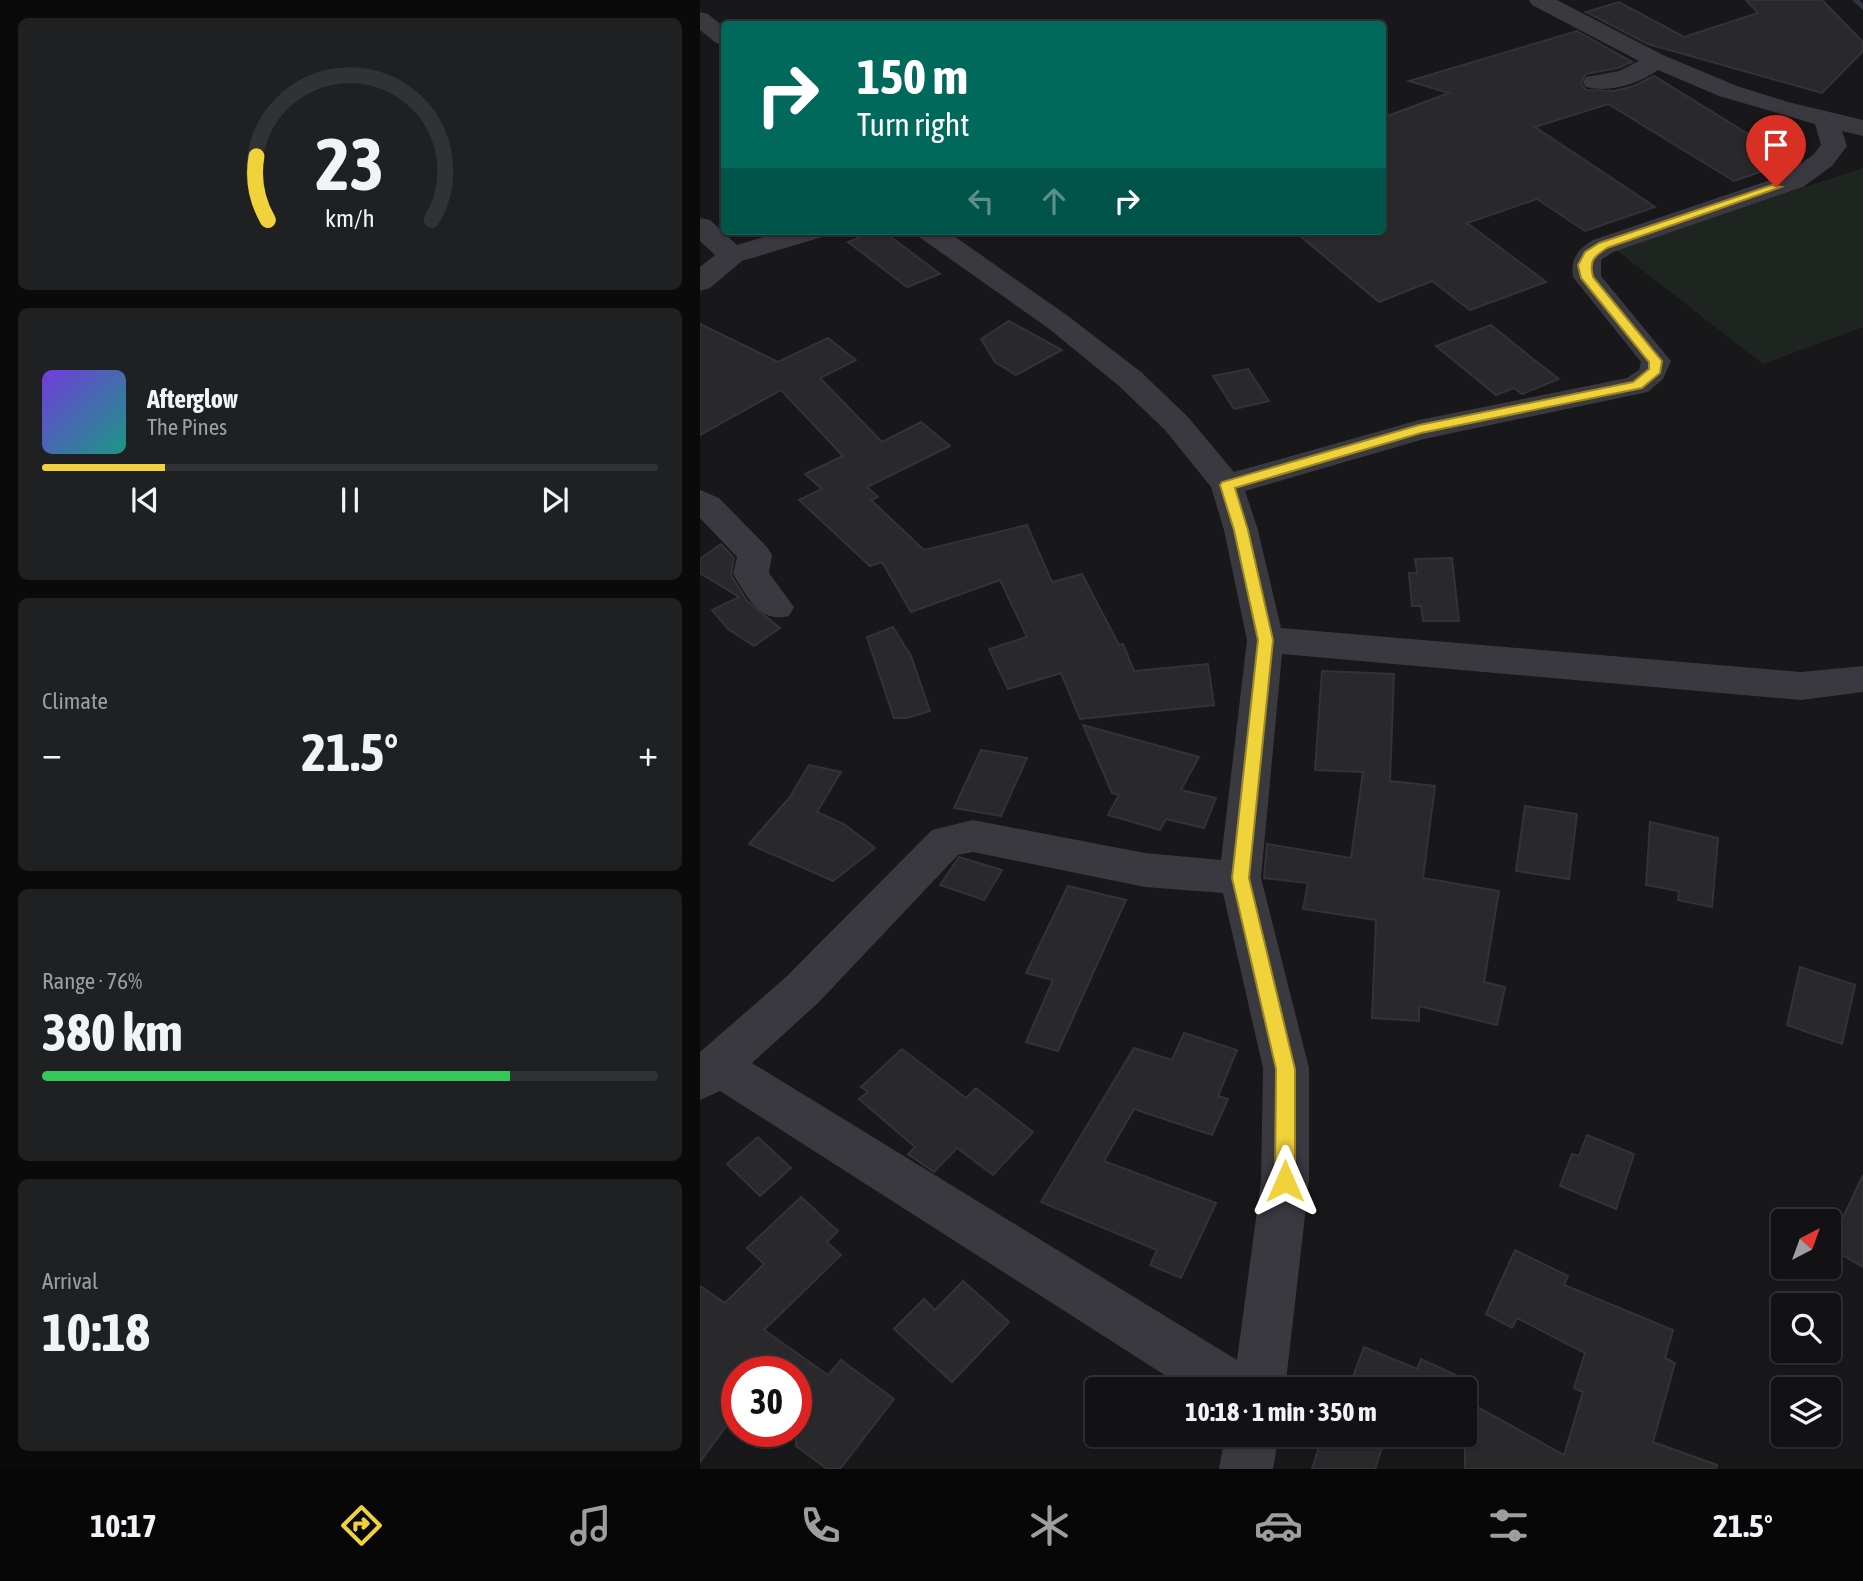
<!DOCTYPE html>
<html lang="en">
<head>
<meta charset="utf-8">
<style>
	:root { --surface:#121214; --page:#1f2022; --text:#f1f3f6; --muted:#9c9ea0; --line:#313234; --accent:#f0d23a }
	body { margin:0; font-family:"Asap Condensed",sans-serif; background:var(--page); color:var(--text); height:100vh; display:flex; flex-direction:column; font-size:26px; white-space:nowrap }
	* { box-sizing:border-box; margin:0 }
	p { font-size:23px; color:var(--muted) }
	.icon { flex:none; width:38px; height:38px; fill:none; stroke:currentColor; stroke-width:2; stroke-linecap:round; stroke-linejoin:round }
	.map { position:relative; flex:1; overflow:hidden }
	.drawer { display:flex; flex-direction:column; gap:18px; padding:18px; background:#0a0a0b; width:700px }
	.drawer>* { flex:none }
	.top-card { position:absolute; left:21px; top:21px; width:665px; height:214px; border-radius:7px; box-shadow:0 2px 5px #0004,0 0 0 2px var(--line); background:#00695c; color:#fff; overflow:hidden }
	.needle { width:46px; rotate:41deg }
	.tools { position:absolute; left:1071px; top:1209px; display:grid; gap:14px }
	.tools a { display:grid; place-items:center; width:70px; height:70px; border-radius:7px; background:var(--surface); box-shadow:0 2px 5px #0004,0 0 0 2px var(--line); font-size:35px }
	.speed { position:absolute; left:21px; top:1356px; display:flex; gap:14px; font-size:35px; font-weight:700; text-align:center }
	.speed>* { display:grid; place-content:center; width:91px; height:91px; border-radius:50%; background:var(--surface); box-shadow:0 2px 5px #0004,0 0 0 2px var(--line); line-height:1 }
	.speed .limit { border:10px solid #d22; background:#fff; color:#111 }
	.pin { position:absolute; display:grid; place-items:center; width:60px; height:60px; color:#fff; margin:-72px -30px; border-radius:50% 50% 50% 0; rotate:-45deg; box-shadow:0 0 7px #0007 }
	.pin .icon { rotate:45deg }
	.me { position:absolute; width:77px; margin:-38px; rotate:0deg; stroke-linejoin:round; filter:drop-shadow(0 0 5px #0008) }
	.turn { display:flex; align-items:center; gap:24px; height:147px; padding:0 21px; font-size:32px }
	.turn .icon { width:91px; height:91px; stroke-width:2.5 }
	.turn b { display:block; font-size:49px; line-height:60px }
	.lanes { display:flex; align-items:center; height:66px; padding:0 21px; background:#0003; justify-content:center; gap:35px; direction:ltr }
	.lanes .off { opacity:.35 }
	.big { font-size:52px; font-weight:700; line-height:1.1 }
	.drawer .card { flex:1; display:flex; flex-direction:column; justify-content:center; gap:10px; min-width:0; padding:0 24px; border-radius:10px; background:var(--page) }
	.drawer .dial { align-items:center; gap:0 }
	.dial svg { height:182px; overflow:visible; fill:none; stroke:var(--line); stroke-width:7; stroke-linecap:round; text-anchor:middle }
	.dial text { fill:var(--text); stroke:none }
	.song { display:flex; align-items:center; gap:21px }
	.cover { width:84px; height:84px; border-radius:10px; background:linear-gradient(135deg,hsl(260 70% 55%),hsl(170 70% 35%)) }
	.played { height:7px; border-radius:4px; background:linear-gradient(90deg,var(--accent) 20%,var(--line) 20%) }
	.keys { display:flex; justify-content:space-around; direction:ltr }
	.heat { display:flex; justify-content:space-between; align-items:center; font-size:38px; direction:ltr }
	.charge { height:10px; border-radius:5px; background:linear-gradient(90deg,#34c759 76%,var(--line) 0) }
	.trip { position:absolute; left:385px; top:1377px; width:392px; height:70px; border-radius:7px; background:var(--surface); box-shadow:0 2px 5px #0004,0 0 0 2px var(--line); font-weight:700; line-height:70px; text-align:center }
	.menu { display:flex; height:112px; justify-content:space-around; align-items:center; background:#070708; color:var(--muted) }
	.menu .icon { width:49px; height:49px }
	.menu .on { color:var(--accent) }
	.menu b { font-size:32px; color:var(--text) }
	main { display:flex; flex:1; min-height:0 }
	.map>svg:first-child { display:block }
	.green { fill:#1e2520 }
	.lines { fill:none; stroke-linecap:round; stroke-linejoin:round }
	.stream { fill:#2e343e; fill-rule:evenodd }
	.building { fill:#29282b; stroke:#333236; stroke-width:2 }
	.minor { fill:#39393f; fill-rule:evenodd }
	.route { fill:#f0d23a; stroke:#9c8826; stroke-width:2 }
</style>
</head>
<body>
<main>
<section class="drawer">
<div class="card dial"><svg viewBox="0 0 100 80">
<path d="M14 69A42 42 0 1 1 86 69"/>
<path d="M14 69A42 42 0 0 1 9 41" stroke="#f0d23a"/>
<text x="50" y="56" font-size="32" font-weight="700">23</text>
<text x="50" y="72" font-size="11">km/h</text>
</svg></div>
<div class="card">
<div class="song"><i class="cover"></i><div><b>Afterglow</b><p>The Pines</p></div></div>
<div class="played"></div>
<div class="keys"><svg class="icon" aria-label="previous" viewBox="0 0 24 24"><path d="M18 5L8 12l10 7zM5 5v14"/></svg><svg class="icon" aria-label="pause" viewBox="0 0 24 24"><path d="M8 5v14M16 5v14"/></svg><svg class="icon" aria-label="next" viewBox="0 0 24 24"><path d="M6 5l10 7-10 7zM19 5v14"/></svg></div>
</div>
<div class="card"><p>Climate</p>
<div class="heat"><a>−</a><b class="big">21.5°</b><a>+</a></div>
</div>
<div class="card"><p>Range · 76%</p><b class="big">380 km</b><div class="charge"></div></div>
<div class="card"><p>Arrival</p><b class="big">10:18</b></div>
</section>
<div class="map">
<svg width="1163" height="1469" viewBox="0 0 1163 1469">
	<rect width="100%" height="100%" fill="#18181a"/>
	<path class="green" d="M1163 168V327L1063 364 915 249Z"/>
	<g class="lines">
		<path class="stream" d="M1152 0H1160L1163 4V10Z"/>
	</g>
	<g class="building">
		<path d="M1046 0H1122L1163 42V51L1122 93 948 44 886 12 919 2 984 37 1058 13Z"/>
		<path d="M877 31 932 62 918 68 886 74 881 83 886 90 914 91 934 86 954 76 1092 161 1034 181 908 104 835 127 955 207 885 231 837 199 767 223 846 282 770 310 732 281 679 302 594 231H682V118L749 93 709 81Z"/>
		<path d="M175 231H183L240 274 207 287 148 242Z"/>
		<path d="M309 321 362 350 316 375 295 362 281 339Z"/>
		<path d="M0 324 78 362 128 338 156 360 120 378 182 442 221 422 250 446 167 487 178 497 171 500 224 550 327 525 352 582 382 574 419 645 423 644 434 671 508 664 514 705 380 719 361 673 308 689 289 649 327 637 300 580 211 612 182 562 170 566 99 500 122 489 105 474 143 456 81 390 0 435Z"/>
		<path d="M791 325 833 359 859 379 822 394 814 388 796 395 736 346Z"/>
		<path d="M548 369 569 401 534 409 513 376Z"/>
		<path d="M21 544 34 558 31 575 47 601 80 628 54 646 28 629 12 610 39 597 0 573V559Z"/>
		<path d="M752 558 759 621H723L721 606H712L709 573H717L715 559Z"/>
		<path d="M193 627 211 656 230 711 207 718H194L167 637Z"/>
		<path d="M622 671 694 674 690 781 735 786 723 878 799 891 784 982 805 987 797 1025 719 1006V1021L672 1018 676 920 603 909 608 883 564 878 567 844 651 858 663 772 615 770Z"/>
		<path d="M383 725 499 757 481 790 516 798 504 828 466 819 460 830 408 815 419 795 412 793Z"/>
		<path d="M281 750 327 758 301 816 254 808Z"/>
		<path d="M109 765 141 772 117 812 144 824 175 848 133 881 49 844 90 797Z"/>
		<path d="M825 806 877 814 869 879 816 871Z"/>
		<path d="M950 822 1018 838 1012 907 978 900 979 891 946 885Z"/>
		<path d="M259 857 302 870 284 900 240 885Z"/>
		<path d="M368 886 426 900 358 1051 326 1042 353 980 326 973Z"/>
		<path d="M1100 967 1155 985 1142 1044 1087 1025Z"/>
		<path d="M484 1033 537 1050 518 1096 528 1099 512 1135 434 1109 404 1161 516 1203 481 1278 450 1265 457 1250 341 1202 434 1048 472 1060Z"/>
		<path d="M202 1049 266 1098 276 1088 333 1132 293 1175 257 1148 234 1172 208 1154 215 1147 159 1099 168 1092 161 1087Z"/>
		<path d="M887 1135 934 1154 916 1209 860 1186 872 1154 879 1156Z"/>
		<path d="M58 1137 91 1168 60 1196 27 1164Z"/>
		<path d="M1163 1175V1267L1129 1247Z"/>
		<path d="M101 1197 138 1231 127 1242 141 1255 64 1330 128 1375 141 1360 194 1399 140 1469H127L96 1446V1372H37V1411L0 1462V1286L25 1303 64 1264 47 1248Z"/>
		<path d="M815 1250 868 1276 864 1285 973 1330 965 1358 975 1363 953 1442 1017 1465 1016 1469H765V1442L749 1435H765V1400L864 1455 883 1392 874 1388 885 1353 817 1318 812 1328 786 1314Z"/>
		<path d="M263 1281 309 1322 252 1382 194 1329 224 1299 235 1310Z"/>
		<path d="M664 1347 717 1369 721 1359 771 1382 765 1399V1390H648Z"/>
		<path d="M623 1435H686L675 1469H612Z"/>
	</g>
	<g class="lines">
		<g class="minor">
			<path d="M829 0H857L963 55 1037 86 1088 102 1163 120V136L1142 131 1147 146 1132 166 1103 187 913 252 901 260V276L971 361 963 379 948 392 724 439 545 491 558 530 581 628 1101 672 1163 666V692L1101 700 582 654 561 878 609 1068V1181L585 1390H488L20 1091 0 1100V1052L86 977 232 830 273 820 445 853 521 860 547 640 524 530 511 487 465 430 419 386 348 328 219 237 215 231H247L368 316 441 372 487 416 534 472 719 420 927 378 939 370 941 362 873 277C870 259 878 249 893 240L1085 175 1114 154 1121 145 1115 124 1019 96 958 70C939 84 909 93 886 87L883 82 886 77 919 71 939 61 832 5ZM273 852 445 887 523 893 563 1068 561 1181 537 1360 52 1063 118 1003 258 855Z"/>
			<path d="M0 12 8 14 24 27V45L16 43 0 30Z"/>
			<path d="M0 218 10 220 37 245 83 231H126L122 237 42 261 10 288 0 291V267L15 255 0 241Z"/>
			<path d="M0 490 19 498 67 547 72 555 69 573 94 607 89 616C59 624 47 596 33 574L37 557 0 518Z"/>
			<path d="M525 1435H579L573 1469H519Z"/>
		</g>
	</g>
	<path class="route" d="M1072 185 1081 187 907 248C893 257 889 261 893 277L962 361 960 373 942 388 721 433 535 488 548 530 573 640 549 878 595 1069V1181L592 1188 585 1191 578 1188 575 1181 576 1069 532 878 558 640 534 530 520 485 522 482 719 425 933 382 949 369V362L881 278 878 265 885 252 899 243Z"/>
</svg>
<div class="tools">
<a><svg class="needle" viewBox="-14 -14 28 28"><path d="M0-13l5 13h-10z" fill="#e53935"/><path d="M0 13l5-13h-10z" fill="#9c9ea0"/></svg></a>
<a><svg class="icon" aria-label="search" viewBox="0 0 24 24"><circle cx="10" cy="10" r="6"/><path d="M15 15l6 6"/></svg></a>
<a><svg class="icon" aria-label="layers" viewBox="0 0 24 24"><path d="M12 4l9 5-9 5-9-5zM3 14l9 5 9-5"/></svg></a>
</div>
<div class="speed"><div class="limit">30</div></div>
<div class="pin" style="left:1076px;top:187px;background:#d93025"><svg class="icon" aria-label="arrive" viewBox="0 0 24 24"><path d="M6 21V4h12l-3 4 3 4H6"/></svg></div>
<svg class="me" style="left:585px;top:1181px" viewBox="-20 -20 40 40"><path d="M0-17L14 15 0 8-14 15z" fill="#f0d23a" stroke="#fff" stroke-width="4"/></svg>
<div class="trip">10:18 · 1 min · 350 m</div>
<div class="top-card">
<div class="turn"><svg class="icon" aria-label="right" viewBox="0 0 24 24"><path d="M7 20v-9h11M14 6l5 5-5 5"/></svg><div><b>150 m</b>Turn right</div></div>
<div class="lanes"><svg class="icon off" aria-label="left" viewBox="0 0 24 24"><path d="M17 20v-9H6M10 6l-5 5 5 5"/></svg><svg class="icon off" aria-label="ahead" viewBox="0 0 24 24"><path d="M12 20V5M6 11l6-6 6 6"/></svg><svg class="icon" aria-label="right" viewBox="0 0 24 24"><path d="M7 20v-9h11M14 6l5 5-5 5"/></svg></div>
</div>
</div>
</main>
<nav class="menu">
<b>10:17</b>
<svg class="icon on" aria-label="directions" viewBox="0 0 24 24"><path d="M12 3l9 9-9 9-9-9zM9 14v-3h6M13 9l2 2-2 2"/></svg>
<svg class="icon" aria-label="music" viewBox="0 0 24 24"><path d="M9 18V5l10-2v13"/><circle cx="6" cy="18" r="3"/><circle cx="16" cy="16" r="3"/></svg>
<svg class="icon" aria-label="phone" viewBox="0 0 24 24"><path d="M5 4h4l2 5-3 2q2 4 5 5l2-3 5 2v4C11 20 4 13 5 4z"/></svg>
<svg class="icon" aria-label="climate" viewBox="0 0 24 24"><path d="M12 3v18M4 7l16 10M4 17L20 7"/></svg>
<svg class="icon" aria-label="car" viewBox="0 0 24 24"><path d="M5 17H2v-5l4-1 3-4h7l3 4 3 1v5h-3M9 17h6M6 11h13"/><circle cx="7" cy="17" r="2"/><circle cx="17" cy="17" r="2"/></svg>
<svg class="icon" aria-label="filters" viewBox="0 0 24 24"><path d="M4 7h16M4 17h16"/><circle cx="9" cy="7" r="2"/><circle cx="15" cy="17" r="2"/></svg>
<b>21.5°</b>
</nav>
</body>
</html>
